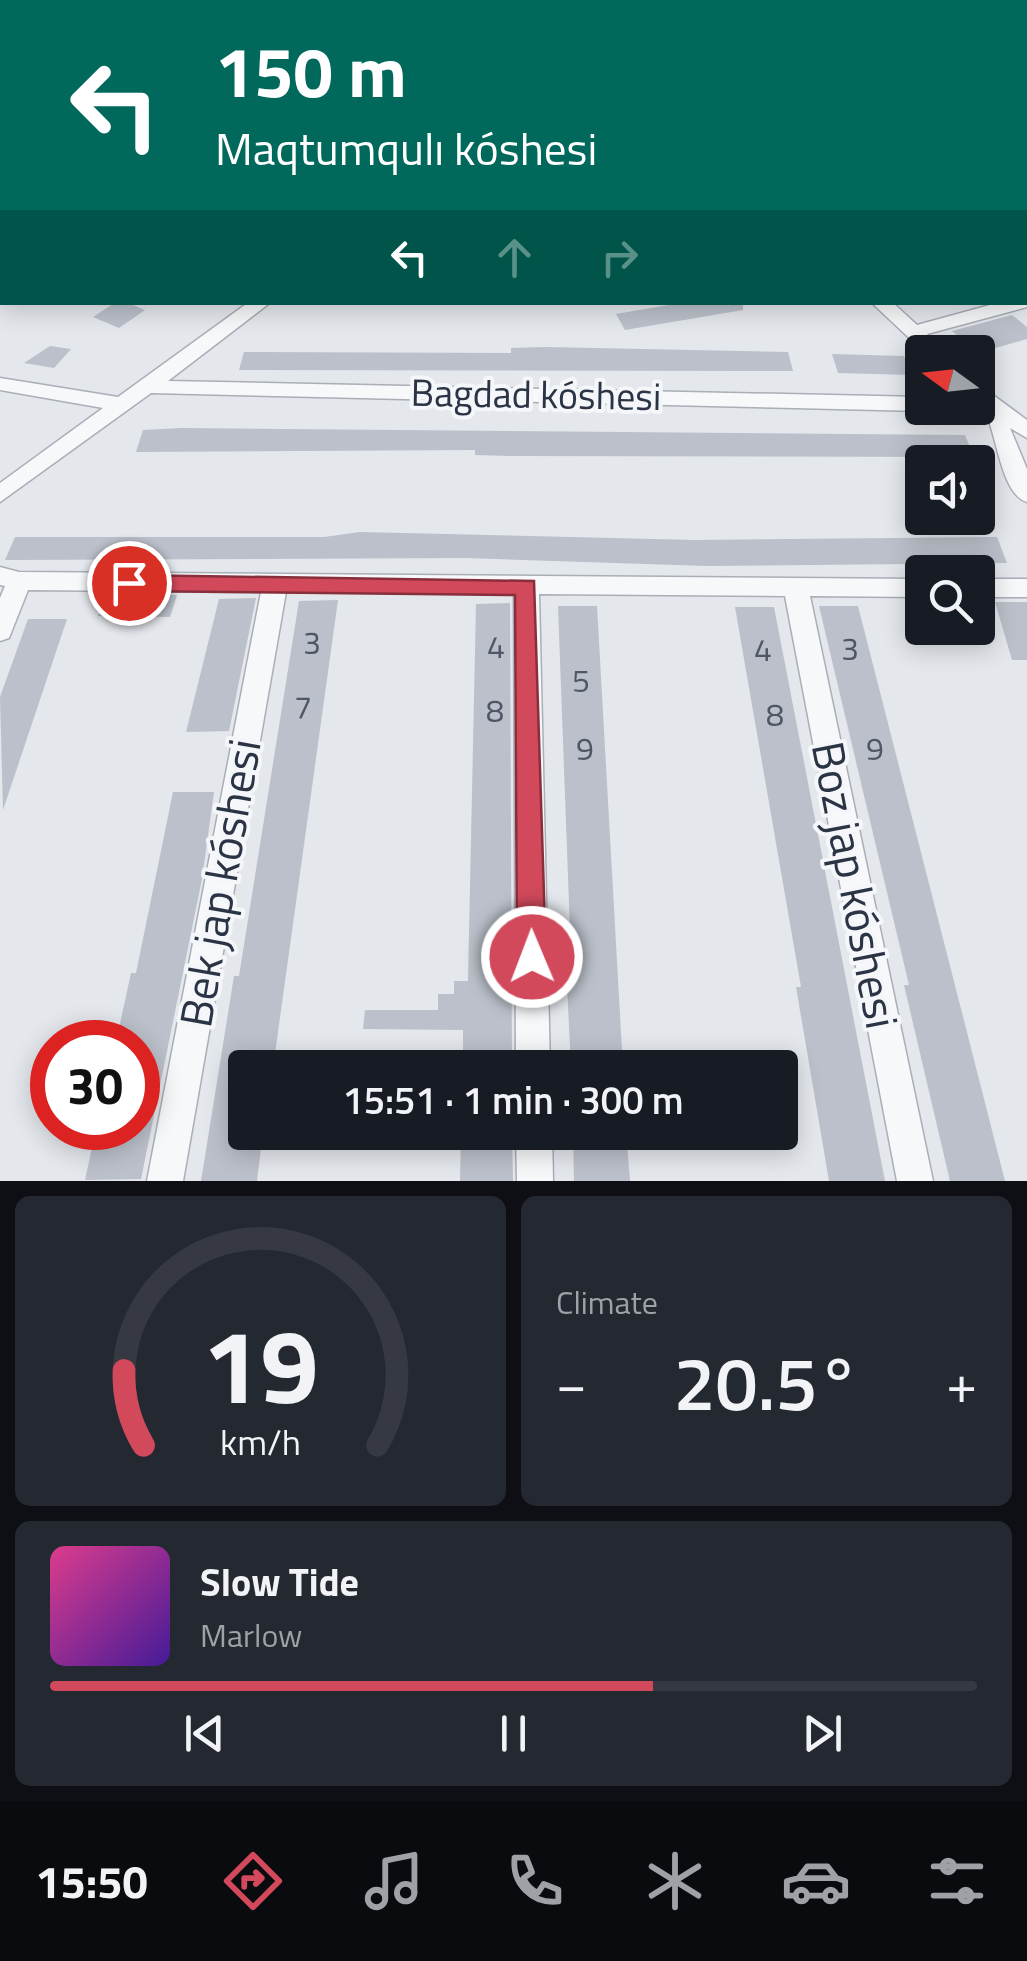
<!DOCTYPE html>
<html lang="en">
<head>
<meta charset="utf-8">
<style>
	:root { --surface:#171b24; --page:#242831; --text:#f1f3f6; --muted:#9ea1a6; --line:#363941; --accent:#d1495b }
	body { margin:0; font-family:"Titillium Web",sans-serif; background:var(--page); color:var(--text); height:100vh; display:flex; flex-direction:column; font-size:38px; white-space:nowrap }
	* { box-sizing:border-box; margin:0 }
	p { font-size:32px; color:var(--muted) }
	.icon { flex:none; width:55px; height:55px; fill:none; stroke:currentColor; stroke-width:2; stroke-linecap:round; stroke-linejoin:round }
	.map { position:relative; height:1181px; overflow:hidden }
	.details { display:flex; flex-direction:column; gap:15px; padding:15px; background:#0d0f14; flex:1 }
	.details>* { flex:none }
	.top-card { position:absolute; left:0px; top:0px; width:1028px; height:305px; box-shadow:0 5px 25px #0003; background:#00695c; color:#fff; overflow:hidden }
	.needle { width:65px; rotate:285deg }
	.tools { position:absolute; left:905px; top:335px; display:grid; gap:20px }
	.tools a { display:grid; place-items:center; width:90px; height:90px; border-radius:10px; background:var(--surface); box-shadow:0 5px 25px #0003; font-size:50px }
	.speed { position:absolute; left:30px; top:1020px; display:flex; gap:20px; font-size:50px; font-weight:700; text-align:center }
	.speed>* { display:grid; place-content:center; width:130px; height:130px; border-radius:50%; background:var(--surface); box-shadow:0 5px 25px #0003; line-height:1 }
	.speed .limit { border:15px solid #d22; background:#fff; color:#111 }
	.pin { position:absolute; display:grid; place-items:center; width:85px; height:85px; color:#fff; margin:-42px; border:5px solid #fff; border-radius:50%; box-shadow:0 2px 10px #0007 }
	.me { position:absolute; width:110px; margin:-55px; rotate:359deg; stroke-linejoin:round; filter:drop-shadow(0 0 8px #0008) }
	.turn { display:flex; align-items:center; gap:35px; height:210px; padding:0 50px; font-size:45px }
	.turn .icon { width:130px; height:130px; stroke-width:2.5 }
	.turn b { display:block; font-size:70px; line-height:85px }
	.lanes { display:flex; align-items:center; height:95px; padding:0 50px; background:#0003; justify-content:center; gap:50px; direction:ltr }
	.lanes .off { opacity:.35 }
	.big { font-size:75px; font-weight:600; line-height:1.1 }
	.details .tile { flex:1; display:flex; flex-direction:column; justify-content:center; gap:15px; min-width:0; padding:0 35px; border-radius:15px; background:var(--page) }
	.details .dial { align-items:center; gap:0 }
	.dial svg { height:260px; overflow:visible; fill:none; stroke:var(--line); stroke-width:7; stroke-linecap:round; text-anchor:middle }
	.dial text { fill:var(--text); stroke:none }
	.song { display:flex; align-items:center; gap:30px }
	.cover { width:120px; height:120px; border-radius:15px; background:linear-gradient(135deg,hsl(330 70% 55%),hsl(260 70% 35%)) }
	.played { height:10px; border-radius:5px; background:linear-gradient(90deg,var(--accent) 65%,var(--line) 65%) }
	.keys { display:flex; justify-content:space-around; direction:ltr }
	.heat { display:flex; justify-content:space-between; align-items:center; font-size:55px; direction:ltr }
	.details .tiles { flex:1; display:grid; gap:15px; grid-template-columns:1fr 1fr }
	.tile:last-child { grid-column:span 2 }
	.trip { position:absolute; left:228px; top:1050px; width:570px; height:100px; border-radius:10px; background:var(--surface); box-shadow:0 5px 25px #0003; font-weight:600; line-height:100px; text-align:center }
	.menu { display:flex; height:160px; justify-content:space-around; align-items:center; background:#090b0e; color:var(--muted) }
	.menu .icon { width:70px; height:70px }
	.menu .active { color:var(--accent) }
	.menu b { font-size:45px; color:var(--text) }
	.map>svg:first-child { display:block }
	.building { fill:#bbc0ca }
	.lines { fill:none; stroke-linecap:round; stroke-linejoin:round }
	.minor-casing { stroke:#a9aeb7; stroke-width:3 }
	.minor { fill:#f7f8fa; fill-rule:evenodd }
	.route { fill:#d1495b; stroke:#882f3b; stroke-width:2.5 }
	.labels { text-anchor:middle; stroke-width:8; stroke-linejoin:round; paint-order:stroke }
	.number-label { font-size:32px; fill:#4f5766 }
	.street-label { font-size:38px; fill:#2b3445; stroke:#f4f6f9 }
	.near-street-label { font-size:45px; fill:#2b3445; stroke:#f4f6f9 }
</style>
</head>
<body>
<div class="map">
<svg width="1027" height="1181" viewBox="0 0 1027 1181">
	<rect width="100%" height="100%" fill="#e4e7ec"/>
	<g class="building">
		<path d="M116 302H126L145 310 119 328 93 317Z"/>
		<path d="M686 302H743V310L625 330 616 314Z"/>
		<path d="M1012 315 1027 327V339L978 353 952 331Z"/>
		<path d="M50 346 71 349 54 368 24 363Z"/>
		<path d="M545 347 788 352 793 371 239 370 244 352 511 353V348Z"/>
		<path d="M832 354 904 356 911 375 838 373Z"/>
		<path d="M181 428 965 435 974 457 511 456 475 455V450L136 452 143 430Z"/>
		<path d="M360 532 695 540 997 537 1007 563 707 566 466 558 5 560 15 537H324Z"/>
		<path d="M105 594 177 595 170 617 98 616Z"/>
		<path d="M256 598 229 731 186 732 219 599Z"/>
		<path d="M338 600 273 1068H245V1132H263L257 1181H201L234 976H239L299 601Z"/>
		<path d="M995 602H1027V660H1012Z"/>
		<path d="M510 603 512 1068H463V1030L363 1029 365 1010H438V994H454V981H468L476 604Z"/>
		<path d="M558 606H597L623 1068H571L567 985H572Z"/>
		<path d="M819 606H858L1005 1181H950L904 985H909Z"/>
		<path d="M735 607H774L885 1181H829L796 987H801Z"/>
		<path d="M28 619H67L3 810 0 697Z"/>
		<path d="M173 792H214L202 879 141 1179 85 1180 96 1129H138V1042H116L131 973H136Z"/>
		<path d="M461 1132H512L513 1181H460Z"/>
		<path d="M573 1132H626L630 1181H574Z"/>
	</g>
	<g class="lines">
		<defs>
			<g id="minor">
				<path d="M100 0H118L120 2H102Z"/>
				<path d="M266 0H284L286 2H268Z"/>
				<path d="M425 0H444L446 2H427Z"/>
				<path d="M1025 17H1027L1025 26Z"/>
				<path d="M1025 80 1027 81V91L1025 90Z"/>
				<path d="M1025 187H1027L1025 198Z"/>
				<rect x="0" y="199" width="2" height="10"/>
				<path d="M1025 296 1027 307 927 334 945 352H924L871 302H892L917 325 1001 302H1025Z"/>
				<path d="M249 302H271L168 381 922 397V408H930L922 411 151 393 0 502V483L103 408 0 390V378L118 397Z"/>
				<path d="M978 384 1027 420V438L1010 428 1027 469V502C997 493 997 418 978 400Z"/>
				<path d="M0 567 19 572 922 579V597L810 596 933 1181H897L785 596 539 594 550 1068H516L514 594 286 592 183 1181H147L261 592 28 590 9 638 0 641V598L5 586 0 585Z"/>
				<rect x="978" y="579" width="49" height="18"/>
				<path d="M516 1132H552L553 1181H517Z"/>
			</g>
		</defs>
		<use href="#minor" class="minor-casing"/>
		<use href="#minor" class="minor"/>
	</g>
	<path class="route" d="M129 575 534 581 546 957 542 966 532 970 521 966 517 957 515 595 129 591 118 583Z"/>
	<g class="labels">
		<g class="number-label">
			<text x="312" y="654">3</text>
			<text x="496" y="658">4</text>
			<text x="850" y="660">3</text>
			<text x="763" y="661">4</text>
			<text x="581" y="692">5</text>
			<text x="303" y="719">7</text>
			<text x="495" y="722">8</text>
			<text x="775" y="726">8</text>
			<text x="585" y="760">9</text>
			<text x="875" y="760">9</text>
		</g>
		<g class="street-label">
			<text transform="translate(536 395) rotate(1)" y="13">Bagdad kóshesi</text>
		</g>
		<g class="near-street-label">
			<text transform="translate(220 883) rotate(-80)" y="16">Bek jap kóshesi</text>
			<text transform="translate(855 885) rotate(79)" y="16">Boz jap kóshesi</text>
		</g>
	</g>
</svg>
<div class="tools">
<a><svg class="needle" viewBox="-14 -14 28 28"><path d="M0-13l5 13h-10z" fill="#e53935"/><path d="M0 13l5-13h-10z" fill="#9ea1a6"/></svg></a>
<a><svg class="icon" aria-label="sound" viewBox="0 0 24 24"><path d="M4 9h4l5-4v14l-5-4H4zM17 9q2 3 0 6"/></svg></a>
<a><svg class="icon" aria-label="search" viewBox="0 0 24 24"><circle cx="10" cy="10" r="6"/><path d="M15 15l6 6"/></svg></a>
</div>
<div class="speed"><div class="limit">30</div></div>
<div class="pin" style="left:129px;top:583px;background:#d93025"><svg class="icon" aria-label="arrive" viewBox="0 0 24 24"><path d="M6 21V4h12l-3 4 3 4H6"/></svg></div>
<svg class="me" style="left:532px;top:957px" viewBox="-20 -20 40 40"><circle r="17" fill="#d1495b" stroke="#fff" stroke-width="3"/><path d="M0-11L8 9 0 5-8 9z" fill="#fff"/></svg>
<div class="trip">15:51 · 1 min · 300 m</div>
<div class="top-card">
<div class="turn"><svg class="icon" aria-label="left" viewBox="0 0 24 24"><path d="M17 20v-9H6M10 6l-5 5 5 5"/></svg><div><b>150 m</b>Maqtumqulı kóshesi</div></div>
<div class="lanes"><svg class="icon" aria-label="left" viewBox="0 0 24 24"><path d="M17 20v-9H6M10 6l-5 5 5 5"/></svg><svg class="icon off" aria-label="ahead" viewBox="0 0 24 24"><path d="M12 20V5M6 11l6-6 6 6"/></svg><svg class="icon off" aria-label="right" viewBox="0 0 24 24"><path d="M7 20v-9h11M14 6l5 5-5 5"/></svg></div>
</div>
</div>
<section class="details">
<div class="tiles">
<div class="tile dial"><svg viewBox="0 0 100 80">
<path d="M14 69A42 42 0 1 1 86 69"/>
<path d="M14 69A42 42 0 0 1 8 46" stroke="#d1495b"/>
<text x="50" y="56" font-size="32" font-weight="700">19</text>
<text x="50" y="72" font-size="11">km/h</text>
</svg></div>
<div class="tile"><p>Climate</p>
<div class="heat"><a>−</a><b class="big">20.5°</b><a>+</a></div>
</div>
<div class="tile">
<div class="song"><i class="cover"></i><div><b>Slow Tide</b><p>Marlow</p></div></div>
<div class="played"></div>
<div class="keys"><svg class="icon" aria-label="previous" viewBox="0 0 24 24"><path d="M18 5L8 12l10 7zM5 5v14"/></svg><svg class="icon" aria-label="pause" viewBox="0 0 24 24"><path d="M8 5v14M16 5v14"/></svg><svg class="icon" aria-label="next" viewBox="0 0 24 24"><path d="M6 5l10 7-10 7zM19 5v14"/></svg></div>
</div>
</div>
</section>
<nav class="menu">
<b>15:50</b>
<svg class="icon active" aria-label="directions" viewBox="0 0 24 24"><path d="M12 3l9 9-9 9-9-9zM9 14v-3h6M13 9l2 2-2 2"/></svg>
<svg class="icon" aria-label="music" viewBox="0 0 24 24"><path d="M9 18V5l10-2v13"/><circle cx="6" cy="18" r="3"/><circle cx="16" cy="16" r="3"/></svg>
<svg class="icon" aria-label="phone" viewBox="0 0 24 24"><path d="M5 4h4l2 5-3 2q2 4 5 5l2-3 5 2v4C11 20 4 13 5 4z"/></svg>
<svg class="icon" aria-label="climate" viewBox="0 0 24 24"><path d="M12 3v18M4 7l16 10M4 17L20 7"/></svg>
<svg class="icon" aria-label="car" viewBox="0 0 24 24"><path d="M5 17H2v-5l4-1 3-4h7l3 4 3 1v5h-3M9 17h6M6 11h13"/><circle cx="7" cy="17" r="2"/><circle cx="17" cy="17" r="2"/></svg>
<svg class="icon" aria-label="filters" viewBox="0 0 24 24"><path d="M4 7h16M4 17h16"/><circle cx="9" cy="7" r="2"/><circle cx="15" cy="17" r="2"/></svg>
</nav>
</body>
</html>
